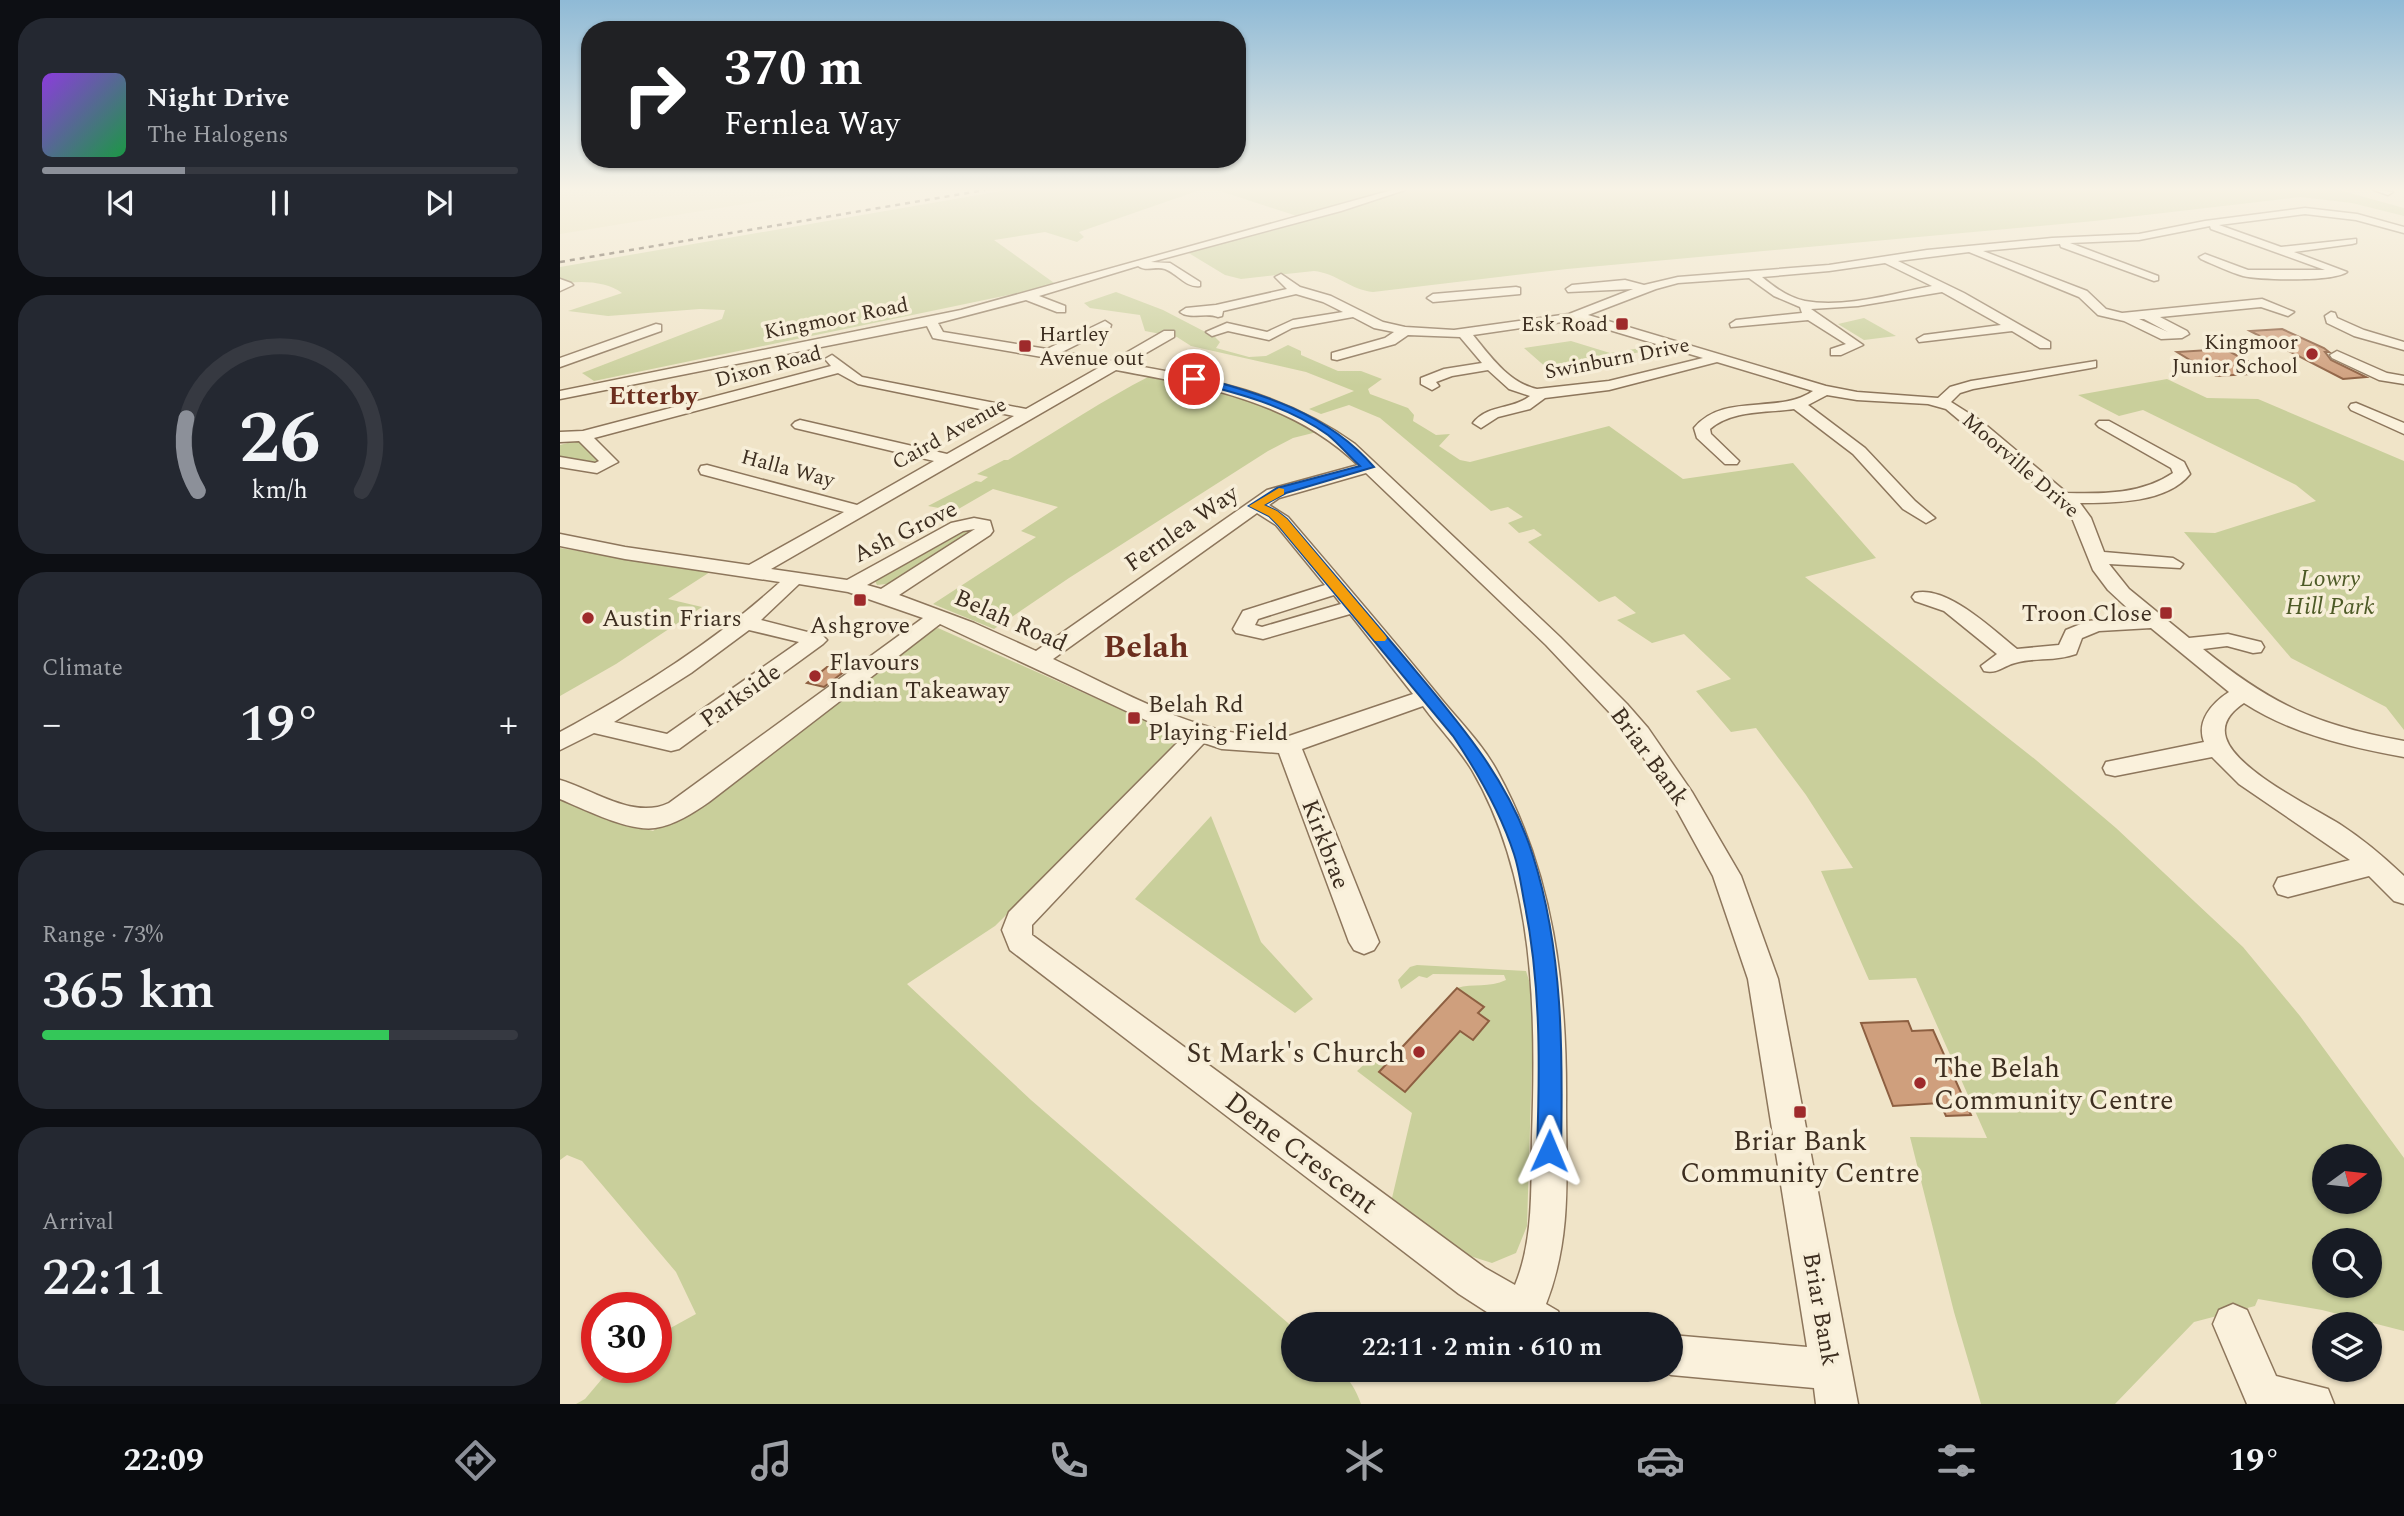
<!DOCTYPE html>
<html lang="en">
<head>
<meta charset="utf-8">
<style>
	:root { --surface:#171b24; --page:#242831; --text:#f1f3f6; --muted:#9ea1a6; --line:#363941; --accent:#8c9099 }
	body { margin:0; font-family:Spectral,serif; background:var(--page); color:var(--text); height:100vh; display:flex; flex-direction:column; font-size:26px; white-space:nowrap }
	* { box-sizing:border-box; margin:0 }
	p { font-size:23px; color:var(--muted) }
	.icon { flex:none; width:38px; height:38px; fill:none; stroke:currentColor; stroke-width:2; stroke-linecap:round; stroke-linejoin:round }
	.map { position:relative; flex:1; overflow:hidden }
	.sheet { display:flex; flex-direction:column; gap:18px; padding:18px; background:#0d0f14; width:560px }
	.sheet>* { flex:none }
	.banner { position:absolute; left:21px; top:21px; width:665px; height:147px; border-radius:28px; box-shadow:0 2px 5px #0004; background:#202124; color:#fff; overflow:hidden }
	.needle { width:46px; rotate:75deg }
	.tools { position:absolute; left:1752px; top:1144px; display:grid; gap:14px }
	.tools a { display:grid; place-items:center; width:70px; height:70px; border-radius:50%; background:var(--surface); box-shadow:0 2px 5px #0004; font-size:35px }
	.speed { position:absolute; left:21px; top:1292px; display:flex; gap:14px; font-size:35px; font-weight:700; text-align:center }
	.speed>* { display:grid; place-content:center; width:91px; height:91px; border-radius:50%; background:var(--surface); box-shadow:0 2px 5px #0004; line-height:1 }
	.speed .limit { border:10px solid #d22; background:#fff; color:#111 }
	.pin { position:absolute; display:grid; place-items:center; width:60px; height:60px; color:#fff; margin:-30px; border:4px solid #fff; border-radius:50%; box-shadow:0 2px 7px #0007 }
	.me { position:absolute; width:77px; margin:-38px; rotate:1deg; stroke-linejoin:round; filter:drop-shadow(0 0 5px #0008) }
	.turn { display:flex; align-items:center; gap:24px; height:147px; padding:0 28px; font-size:32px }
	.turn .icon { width:91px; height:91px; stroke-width:2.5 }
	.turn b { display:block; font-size:49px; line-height:60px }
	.big { font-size:52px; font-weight:600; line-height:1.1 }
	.sheet .widget { flex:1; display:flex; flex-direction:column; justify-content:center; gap:10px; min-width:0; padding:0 24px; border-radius:28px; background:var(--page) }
	.sheet .dial { align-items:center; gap:0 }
	.dial svg { height:182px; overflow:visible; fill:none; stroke:var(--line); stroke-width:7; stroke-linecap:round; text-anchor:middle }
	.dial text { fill:var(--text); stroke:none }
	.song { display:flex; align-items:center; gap:21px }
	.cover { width:84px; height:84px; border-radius:10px; background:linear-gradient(135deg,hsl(270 70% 55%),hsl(140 70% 35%)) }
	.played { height:7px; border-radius:4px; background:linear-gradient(90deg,var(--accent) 30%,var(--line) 30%) }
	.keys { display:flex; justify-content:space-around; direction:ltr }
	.heat { display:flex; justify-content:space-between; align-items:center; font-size:38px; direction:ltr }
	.charge { height:10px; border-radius:5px; background:linear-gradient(90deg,#34c759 73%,var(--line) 0) }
	.trip { position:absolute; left:721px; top:1312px; width:402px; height:70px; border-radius:35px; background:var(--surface); box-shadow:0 2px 5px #0004; font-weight:600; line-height:70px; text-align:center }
	.dock { display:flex; height:112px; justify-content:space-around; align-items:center; background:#090b0e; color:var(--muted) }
	.dock .icon { width:49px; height:49px }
	.dock .active { color:var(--accent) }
	.dock b { font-size:32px; color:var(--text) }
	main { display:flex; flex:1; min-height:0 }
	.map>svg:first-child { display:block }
	.farmland { fill:#e6deb5 }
	.green { fill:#c9cf9b; fill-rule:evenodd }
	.building { fill:#cf9f7d; stroke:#8d5f41; stroke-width:2 }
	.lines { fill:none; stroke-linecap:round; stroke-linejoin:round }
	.minor-casing { stroke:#8d765c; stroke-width:3 }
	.minor { fill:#faf1dc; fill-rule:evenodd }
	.rail { stroke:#3d2e20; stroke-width:2.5; stroke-dasharray:5 5; stroke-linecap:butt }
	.route { fill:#1a73e8; stroke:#114b97; stroke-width:2 }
	.slow { fill:#f59e0b }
	.poi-dot { fill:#9e2a2b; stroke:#f7eed8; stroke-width:2.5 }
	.labels { text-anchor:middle; stroke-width:7; stroke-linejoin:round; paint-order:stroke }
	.far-street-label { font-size:21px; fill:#3d2e20; stroke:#f7eed8 }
	.far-poi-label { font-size:21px; fill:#3d2e20; stroke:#f7eed8; text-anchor:end }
	.street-label { font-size:24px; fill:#3d2e20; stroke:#f7eed8 }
	.park-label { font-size:24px; font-style:italic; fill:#4d5a26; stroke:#f7eed8 }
	.poi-label { font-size:24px; fill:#3d2e20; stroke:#f7eed8; text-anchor:start }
	.far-district-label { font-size:26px; font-weight:bold; fill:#6b2e1e; stroke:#f7eed8 }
	.near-poi-label { font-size:28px; fill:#3d2e20; stroke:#f7eed8; text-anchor:end }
	.near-street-label { font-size:28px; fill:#3d2e20; stroke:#f7eed8 }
	.district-label { font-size:32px; font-weight:bold; fill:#6b2e1e; stroke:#f7eed8 }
</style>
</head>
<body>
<main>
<section class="sheet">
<div class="widget">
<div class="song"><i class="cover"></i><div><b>Night Drive</b><p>The Halogens</p></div></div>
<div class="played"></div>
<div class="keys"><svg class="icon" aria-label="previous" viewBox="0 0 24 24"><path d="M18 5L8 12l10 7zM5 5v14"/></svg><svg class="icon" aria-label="pause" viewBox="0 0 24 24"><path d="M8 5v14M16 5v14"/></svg><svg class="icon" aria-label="next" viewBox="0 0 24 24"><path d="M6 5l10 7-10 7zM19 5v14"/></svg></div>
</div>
<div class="widget dial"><svg viewBox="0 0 100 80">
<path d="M14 69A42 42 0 1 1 86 69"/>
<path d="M14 69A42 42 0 0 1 9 37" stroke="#8c9099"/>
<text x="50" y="56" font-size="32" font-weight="700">26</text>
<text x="50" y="72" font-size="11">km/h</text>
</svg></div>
<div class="widget"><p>Climate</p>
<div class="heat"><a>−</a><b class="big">19°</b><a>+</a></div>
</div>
<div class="widget"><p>Range · 73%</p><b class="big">365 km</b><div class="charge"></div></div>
<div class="widget"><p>Arrival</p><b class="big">22:11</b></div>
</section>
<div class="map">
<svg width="1844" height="1404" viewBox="0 0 1844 1404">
	<rect width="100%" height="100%" fill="#f0e4c8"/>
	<path class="farmland" d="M0 190H251L239 195 0 234Z"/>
	<g class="green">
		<path d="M447 190H640L519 232 524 237 517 242 485 232 434 240 497 285 34 381 22 373 162 319 165 310 140 309 48 316 8 311 62 293C47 281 19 280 0 284V267Z"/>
		<path d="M657 190H828L740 217Z"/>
		<path d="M845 190H1779L1844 208V216L1792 203 1740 197 1534 221 1007 269 813 292C791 290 776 273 754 271L681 279 665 275 627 252 715 230Z"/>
		<path d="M556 292 603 310 655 337 660 342 656 348 689 357 706 356 728 345 741 351V355L778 371H801L822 379 808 389 810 394 848 408 854 415 853 421 876 435 890 434 879 446 900 460 910 462 1049 426 1123 479 1233 463 1316 558 1245 577 1476 760 1556 828 1683 947 1740 1016 1844 1158V1331L1762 1310 1698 1299 1695 1306 1634 1322 1555 1404H1421L1394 1312 1350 1137 1427 1138 1356 978 1309 980 1261 871 1293 868 1246 795 1196 728 1171 732 1136 691 1171 679 1124 634 1092 643 1057 620 1076 613 1055 596 1039 602 968 542 982 535 974 529 959 533 948 523 963 517 948 507 931 511 820 418 789 405 761 414 749 409 794 391 746 372 631 346 617 337 585 331 580 315 530 308 524 303ZM1764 1157H1810V1202H1764ZM1764 1241H1810V1286H1764Z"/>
		<path d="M1304 318 1336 336 1304 340 1278 324Z"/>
		<path d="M1011 341 1050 353 1099 345 1108 347 988 369 964 348Z"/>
		<path d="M590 376C653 387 700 399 757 432L733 438 708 451 509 578 434 629 373 604 476 537 461 531 498 507 433 489 395 511 368 506 416 481 421 482 428 477 417 474 444 460H448C494 433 541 401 590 376Z"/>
		<path d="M1607 379 1647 398 1698 399 1844 461V730L1826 707 1731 658 1624 532 1655 533 1756 501 1736 485 1583 410 1559 416 1518 395Z"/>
		<path d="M23 439 40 461 32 463 0 458V445Z"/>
		<path d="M412 529 414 531 411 535 407 534 349 570 335 583 317 585 315 581 399 532Z"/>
		<path d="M0 548 150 572 108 599 142 607 56 664 0 696Z"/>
		<path d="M378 628 625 738 435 926 347 984 471 1100 728 1323 733 1329V1370C771 1370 787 1364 801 1404H16L25 1399 52 1367H96V1336L136 1314 116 1272 22 1161 7 1155 0 1160V798L58 821 93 831 219 742 356 639Z"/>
		<path d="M651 816 701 942 753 999 735 1013 575 899Z"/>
		<path d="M857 965 966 971 974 996 967 1226 956 1253 932 1263 907 1255 832 1198 852 1113 797 1071 813 1056 826 1065 819 1073 845 1092 900 1031 929 1021 918 1013 924 1007 897 988C913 983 929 988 946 980L944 975 873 974 867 978 859 976 841 989 838 980 850 967Z"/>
	</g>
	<g class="building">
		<path d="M1722 329 1764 348 1769 352H1765L1771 360 1806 377 1783 379 1690 331Z"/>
		<path d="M1665 349 1709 373 1656 376 1617 352Z"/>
		<path d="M267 667 285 671 264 687 247 683Z"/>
		<path d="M897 988 924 1007 918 1013 929 1021 913 1040 900 1031 845 1092 819 1072Z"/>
		<path d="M1348 1021 1352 1031 1373 1030 1411 1115 1386 1116 1380 1103 1333 1106 1301 1023Z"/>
	</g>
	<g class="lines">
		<defs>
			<g id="minor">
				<path d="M832 190H845L781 211 591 262 610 263 640 282V286C626 288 618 274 605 269 596 266 586 272 578 266L479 296 505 306V312H497L466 300 378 323 383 332 487 349 545 321 551 325 550 328 502 352 552 361 604 331H614V337L567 364C651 379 724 393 795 444L1000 637 1067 704 1088 728 1132 792 1181 876 1218 979 1298 1404H1256L1254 1388 1111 1375 1100 1370H1111V1335L1247 1347 1188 979 1153 876 1113 803 1072 740 1051 714 986 645 806 473 719 498 709 505 728 517C780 578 832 638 882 700 901 723 923 745 937 771 994 874 1007 989 1006 1105 1006 1176 1012 1237 986 1304L998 1311 1003 1325H947L899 1294 450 950 442 930 449 912 624 736 594 724 380 624 149 802C133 813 115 825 95 828 69 832 24 809 0 799V780C34 790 74 820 109 803L363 618 288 592 239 584 201 620 263 636 267 640 263 644 119 749 111 751 34 733 0 750V732C79 689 154 642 220 582L65 559 0 546V534L65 547 189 565 284 512 141 474 139 470 141 466 147 465 297 505 374 461 235 428 232 425 235 422 240 420 387 454 454 416 298 384 278 373 34 438 58 462 37 473 0 467V457L35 463 39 461 19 441 0 442V432L23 431 271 366 265 359 272 355 302 377 466 409 540 367 378 339 373 338 367 326 0 399V391L401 310ZM556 370C643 386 732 401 798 465L707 490 476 651 414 623 339 595 430 535 433 531 430 521 414 518 391 523 287 580 211 569ZM697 513 716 525 765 585 683 611 673 629 676 633 703 639 790 614 853 694 726 737C642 740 567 693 493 659ZM415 529 321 589 307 585 403 531ZM774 595 781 604 702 627 695 625 698 619ZM189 630 239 642 107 734 54 722 131 673ZM863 706C879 728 898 747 912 770 976 880 976 1014 972 1138 971 1187 974 1239 955 1285L925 1268 472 935V925L644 743 662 749 719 753 789 942 794 950 804 954 814 950 819 942 742 749Z"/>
				<path d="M1814 190 1833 192 1828 195Z"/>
				<path d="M1745 208 1797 214 1844 227V233L1796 220 1745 214 1659 225 1721 247 1796 239V243L1792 244 1734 252 1787 272C1773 282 1701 280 1683 276 1669 272 1655 265 1641 259L1639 257 1645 254 1688 270H1765L1651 229 1650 226 1579 240 1510 243 1598 276V280L1594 281 1501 247 1500 244 1423 251 1527 291 1546 309 1562 313 1702 299 1734 312 1728 316 1701 307 1600 317 1627 331 1629 334 1622 338 1601 339 1564 321 1538 315 1519 297 1409 252 1338 261 1404 293 1490 342V348H1480L1452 331 1359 342 1357 339 1364 335 1441 325 1382 292 1298 306 1251 309 1303 345 1281 355H1271V349L1286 344 1248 320 1171 327 1170 324 1176 320 1242 313 1240 307 1214 296 1189 278 1118 283 1096 289 1028 315 1266 386 1297 392 1378 398 1390 387 1411 381 1536 361V367L1531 368 1413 389 1400 393 1391 402 1421 421 1507 493C1544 494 1582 494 1613 473L1611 468 1539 427 1536 424 1539 421H1549L1624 462 1630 474C1607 503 1554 503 1520 503L1531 518 1544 552 1613 558 1623 564 1620 568 1549 564 1569 589 1629 638 1668 634 1701 642 1704 647 1701 652 1693 653 1667 646 1643 649C1712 705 1756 725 1844 741V757C1789 747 1732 734 1684 703 1672 711 1661 722 1666 738 1676 770 1752 807 1781 825 1804 840 1824 857 1844 876V904L1834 901 1809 876 1728 897 1718 894 1714 886 1718 878 1790 860 1679 784 1652 757 1555 776 1546 774 1543 768 1546 762 1644 742C1636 721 1652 703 1669 692L1591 628 1539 631 1522 638 1516 654C1493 662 1476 657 1455 663 1443 666 1438 674 1424 671L1421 666 1437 654 1384 611 1355 601 1352 597 1355 593C1387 585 1433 630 1457 649L1499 645 1506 630 1528 621 1576 616 1548 590 1533 570 1510 513 1386 409 1368 404 1297 400 1267 395 1248 405 1305 448 1355 501 1375 518 1366 523 1343 509 1293 454 1234 409C1206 413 1172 410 1150 429L1151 434 1179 461 1177 464H1165L1137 438 1134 428C1163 392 1218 415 1253 391L1157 362 1049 390 985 398 970 409 938 417 921 428 913 423C928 404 952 410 970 396L949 389 928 370 892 376 876 382 879 386 872 390 861 384V378L884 369 922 363 900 337 848 335 835 344 777 360 772 359V353L825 338 834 332 814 328 793 317 732 328 709 340 668 331 652 336 646 332 667 323 707 332 733 320 783 312 763 302 736 294 663 311 662 316 658 317C646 312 630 320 620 312L626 308 656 305 727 289 715 277 721 274 740 287 771 296 823 322 845 327 894 330 1009 314 1073 289 1008 292 1006 289 1012 285 1065 280 1084 285 1118 277 1269 265 1367 250 1492 238 1579 234 1645 221ZM1325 263 1372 286C1332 294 1285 308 1245 301 1229 298 1214 287 1202 277L1269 271ZM1579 319H1584L1608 332ZM1016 320 1143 358 1049 381 977 389C949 383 930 356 913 335Z"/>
				<path d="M0 279 11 283 13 285 0 291Z"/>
				<path d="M956 287 960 288V294L873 302 867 298 873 294Z"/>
				<path d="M1771 312 1775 313 1777 318 1804 330 1844 342V350L1794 336 1767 323 1765 316Z"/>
				<path d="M96 324 101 325V331L0 367V358Z"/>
				<path d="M1777 351 1827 373 1844 376V384L1819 380 1772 358 1770 355Z"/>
				<path d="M1796 403 1844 423V434L1791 410 1789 407 1791 404Z"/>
				<path d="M1673 1304 1687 1310 1716 1376 1768 1389 1774 1404H1687L1653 1324 1659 1310Z"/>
			</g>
		</defs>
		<use href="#minor" class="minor-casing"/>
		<use href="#minor" class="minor"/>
		<path class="rail" d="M0 262 425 190"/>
	</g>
	<linearGradient id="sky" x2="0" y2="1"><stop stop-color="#8fbad6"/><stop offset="0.49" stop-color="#f8f3e6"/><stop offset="1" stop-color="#f8f3e6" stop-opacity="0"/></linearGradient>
	<rect width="1844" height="386" fill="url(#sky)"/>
	<path class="route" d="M634 376C700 393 768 413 814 467L726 493 704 505 717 511 727 519C766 565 805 611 844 657 895 718 949 778 973 856 1003 950 1003 1053 1001 1151L997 1159 989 1162 980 1159 977 1151C980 1067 981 983 964 901 961 885 959 869 954 854 940 811 918 773 893 736L718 525 709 516 689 506 717 488 800 466C789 456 779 444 768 435 728 406 677 393 630 381L629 379Z"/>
	<path class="slow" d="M719 488 724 489V494L704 505 717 511 727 519 825 635 827 638 825 641H815L718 525 709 516 689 506Z"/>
	<g class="poi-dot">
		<rect x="1055" y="317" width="14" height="14" rx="3.5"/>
		<rect x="458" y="339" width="14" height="14" rx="3.5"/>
		<circle cx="1752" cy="354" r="7"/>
		<rect x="293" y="593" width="14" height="14" rx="3.5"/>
		<rect x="1599" y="606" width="14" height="14" rx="3.5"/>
		<circle cx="28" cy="618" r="7"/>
		<circle cx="255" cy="676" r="7"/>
		<rect x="567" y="711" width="14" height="14" rx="3.5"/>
		<circle cx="859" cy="1052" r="7"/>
		<circle cx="1360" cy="1083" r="7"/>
		<rect x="1233" y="1105" width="14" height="14" rx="3.5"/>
	</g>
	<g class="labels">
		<g class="far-street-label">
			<text transform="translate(276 318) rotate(-11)" y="7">Kingmoor Road</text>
			<text transform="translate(1057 358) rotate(-11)" y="7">Swinburn Drive</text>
			<text transform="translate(208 366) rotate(-15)" y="7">Dixon Road</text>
			<text transform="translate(389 433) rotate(-29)" y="7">Caird Avenue</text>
			<text transform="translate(1461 465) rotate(41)" y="7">Moorville Drive</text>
			<text transform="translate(228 468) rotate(15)" y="7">Halla Way</text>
		</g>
		<g class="far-poi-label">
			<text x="1048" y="331">Esk Road</text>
			<text x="479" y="341" text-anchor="start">Hartley<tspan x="479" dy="24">Avenue out</tspan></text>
			<text x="1738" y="349">Kingmoor<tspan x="1738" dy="24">Junior School</tspan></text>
		</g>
		<g class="street-label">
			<text transform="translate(621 528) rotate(-35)" y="8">Fernlea Way</text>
			<text transform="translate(345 531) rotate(-26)" y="8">Ash Grove</text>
			<text transform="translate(451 620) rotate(24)" y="8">Belah Road</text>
			<text transform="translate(180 695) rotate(-35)" y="8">Parkside</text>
			<text transform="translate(1090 756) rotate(54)" y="8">Briar Bank</text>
			<text transform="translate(766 844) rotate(69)" y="8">Kirkbrae</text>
			<text transform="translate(1261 1309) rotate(80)" y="8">Briar Bank</text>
		</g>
		<g class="park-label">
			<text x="1770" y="586">Lowry<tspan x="1770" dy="28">Hill Park</tspan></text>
		</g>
		<g class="poi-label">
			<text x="1592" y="621" text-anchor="end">Troon Close</text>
			<text x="42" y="626">Austin Friars</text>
			<text x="300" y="633" text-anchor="middle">Ashgrove</text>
			<text x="269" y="670">Flavours<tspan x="269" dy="28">Indian Takeaway</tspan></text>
			<text x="588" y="712">Belah Rd<tspan x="588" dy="28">Playing Field</tspan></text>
		</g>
		<g class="far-district-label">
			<text x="93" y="404">Etterby</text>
		</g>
		<g class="near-poi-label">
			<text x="845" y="1062">St Mark's Church</text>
			<text x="1374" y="1077" text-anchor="start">The Belah<tspan x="1374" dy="32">Community Centre</tspan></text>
			<text x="1240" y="1150" text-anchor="middle">Briar Bank<tspan x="1240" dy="32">Community Centre</tspan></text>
		</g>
		<g class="near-street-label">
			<text transform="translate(742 1152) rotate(37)" y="10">Dene Crescent</text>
		</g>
		<g class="district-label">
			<text x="586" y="657">Belah</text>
		</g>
	</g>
</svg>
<div class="tools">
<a><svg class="needle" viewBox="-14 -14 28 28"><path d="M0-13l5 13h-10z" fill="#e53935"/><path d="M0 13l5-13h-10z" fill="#9ea1a6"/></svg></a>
<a><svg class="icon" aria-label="search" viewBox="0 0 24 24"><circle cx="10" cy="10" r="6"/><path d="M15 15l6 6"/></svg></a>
<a><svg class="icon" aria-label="layers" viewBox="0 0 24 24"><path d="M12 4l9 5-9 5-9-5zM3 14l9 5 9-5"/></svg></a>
</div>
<div class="speed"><div class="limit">30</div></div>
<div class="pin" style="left:634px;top:379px;background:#d93025"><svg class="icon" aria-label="arrive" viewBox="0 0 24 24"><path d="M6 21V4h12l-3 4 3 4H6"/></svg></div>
<svg class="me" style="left:989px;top:1151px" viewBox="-20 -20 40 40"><path d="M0-17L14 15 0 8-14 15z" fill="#1a73e8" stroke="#fff" stroke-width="4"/></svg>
<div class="trip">22:11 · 2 min · 610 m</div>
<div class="banner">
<div class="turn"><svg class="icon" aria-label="right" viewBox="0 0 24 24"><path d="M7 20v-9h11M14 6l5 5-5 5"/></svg><div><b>370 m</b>Fernlea Way</div></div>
</div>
</div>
</main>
<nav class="dock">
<b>22:09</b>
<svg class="icon active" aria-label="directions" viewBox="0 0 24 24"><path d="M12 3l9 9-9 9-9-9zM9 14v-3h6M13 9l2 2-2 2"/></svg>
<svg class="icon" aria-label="music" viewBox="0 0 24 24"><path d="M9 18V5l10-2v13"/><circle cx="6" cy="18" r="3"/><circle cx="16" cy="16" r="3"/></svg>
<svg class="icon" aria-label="phone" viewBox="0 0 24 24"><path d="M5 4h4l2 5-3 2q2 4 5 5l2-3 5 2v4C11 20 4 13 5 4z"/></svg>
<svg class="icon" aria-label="climate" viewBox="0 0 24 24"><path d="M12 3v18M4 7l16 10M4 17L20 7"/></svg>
<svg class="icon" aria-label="car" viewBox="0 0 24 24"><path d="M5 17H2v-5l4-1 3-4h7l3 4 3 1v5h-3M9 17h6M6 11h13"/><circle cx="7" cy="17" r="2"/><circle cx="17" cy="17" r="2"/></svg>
<svg class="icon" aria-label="filters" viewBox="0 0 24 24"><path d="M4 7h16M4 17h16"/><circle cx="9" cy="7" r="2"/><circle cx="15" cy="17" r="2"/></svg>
<b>19°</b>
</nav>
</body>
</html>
